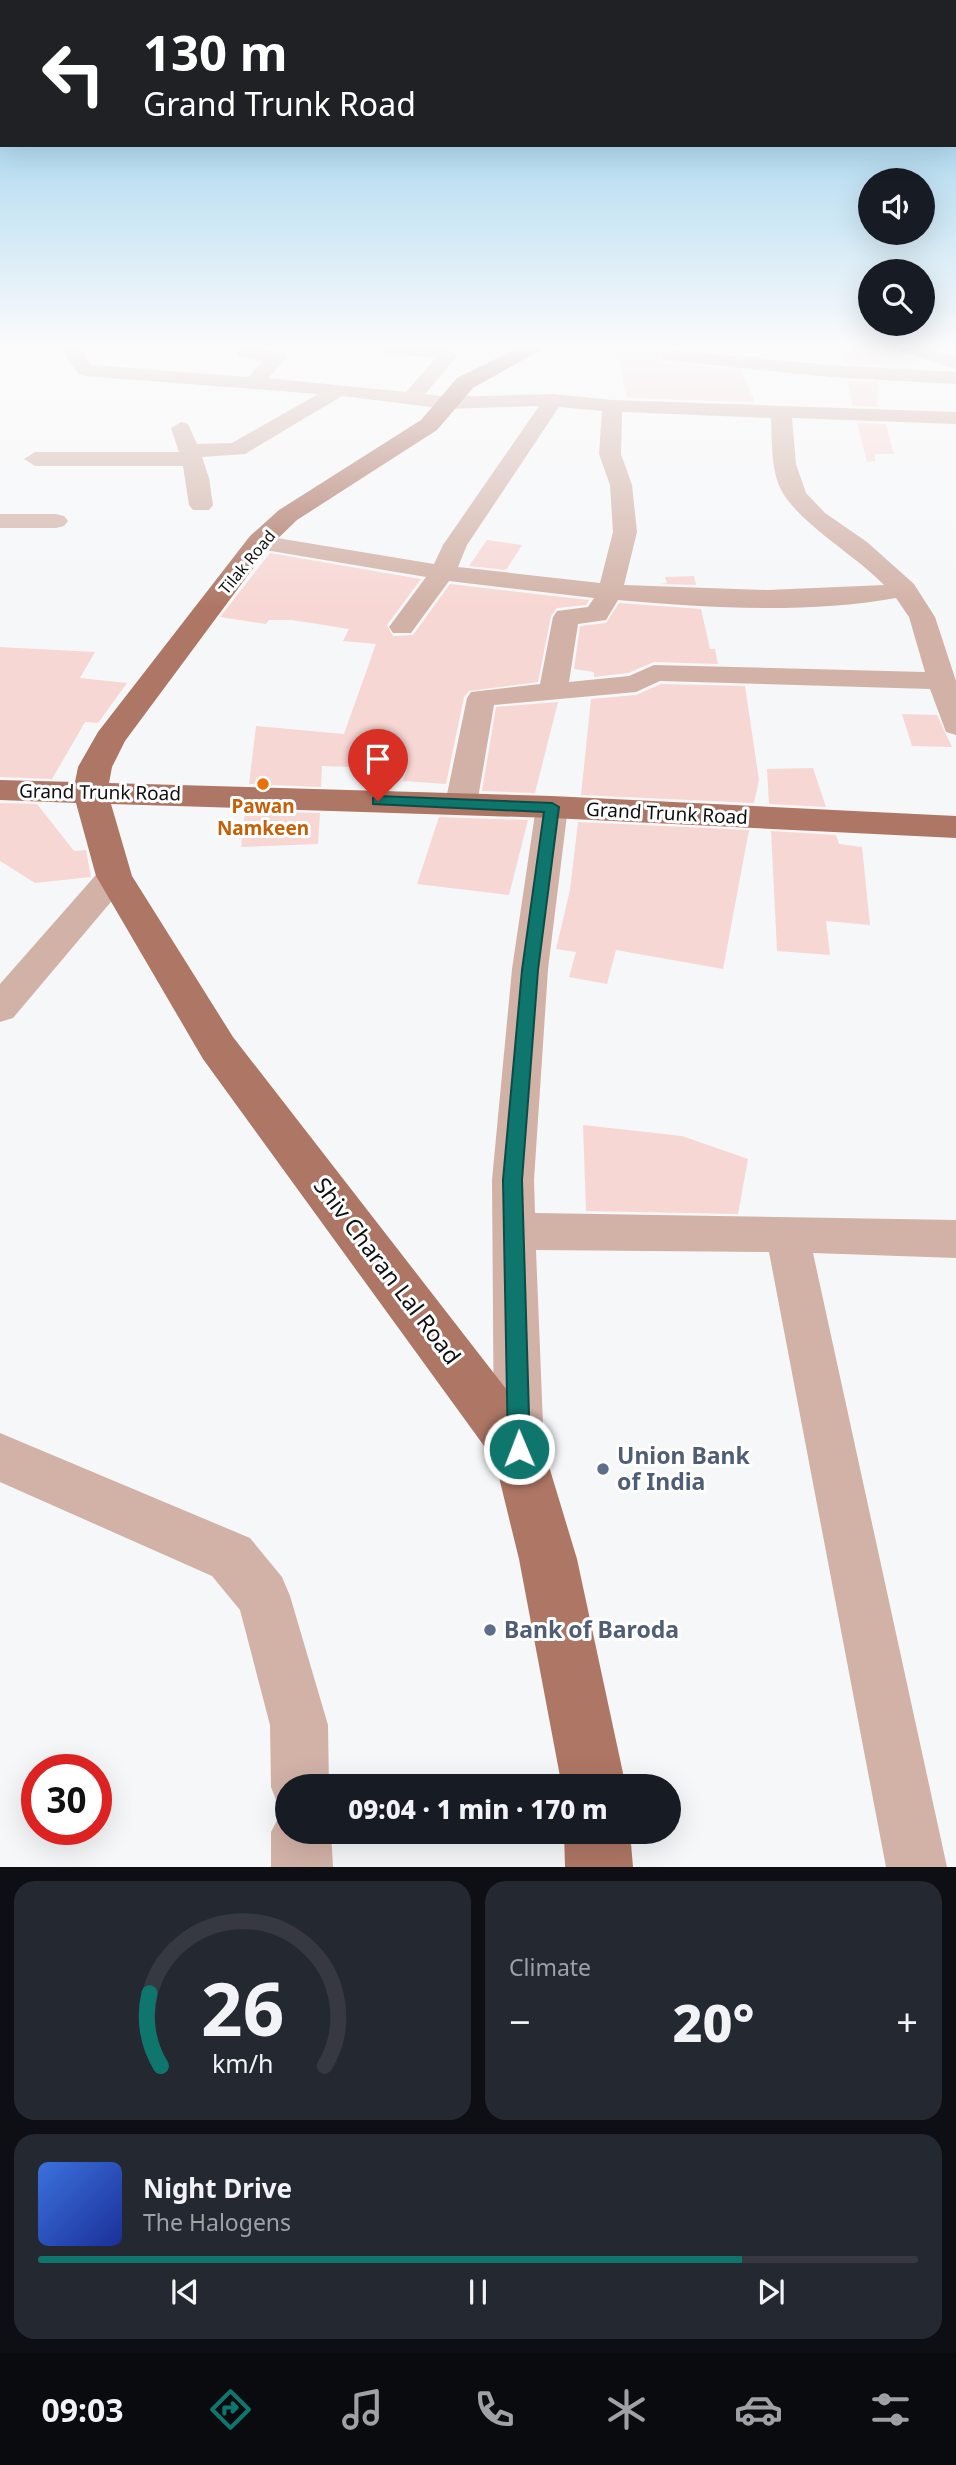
<!DOCTYPE html>
<html lang="en">
<head>
<meta charset="utf-8">
<style>
	:root { --surface:#171b24; --page:#242831; --text:#f1f3f6; --muted:#9ea1a6; --line:#363941; --accent:#0f766e }
	body { margin:0; font-family:"Noto Sans",sans-serif; background:var(--page); color:var(--text); height:100vh; display:flex; flex-direction:column; font-size:26px; white-space:nowrap }
	* { box-sizing:border-box; margin:0 }
	p { font-size:23px; color:var(--muted) }
	.icon { flex:none; width:38px; height:38px; fill:none; stroke:currentColor; stroke-width:2; stroke-linecap:round; stroke-linejoin:round }
	.map { position:relative; height:1867px; overflow:hidden }
	.drawer { display:flex; flex-direction:column; gap:14px; padding:14px; background:#0d0f14; flex:1 }
	.drawer>* { flex:none }
	.top-card { position:absolute; left:0px; top:0px; width:957px; height:147px; box-shadow:0 7px 28px #0002; background:#202124; color:#fff; overflow:hidden }
	.fabs { position:absolute; left:858px; top:168px; display:grid; gap:14px }
	.fabs a { display:grid; place-items:center; width:77px; height:77px; border-radius:50%; background:var(--surface); box-shadow:0 7px 28px #0002; font-size:35px }
	.speed { position:absolute; left:21px; top:1754px; display:flex; gap:14px; font-size:35px; font-weight:700; text-align:center }
	.speed>* { display:grid; place-content:center; width:91px; height:91px; border-radius:50%; background:var(--surface); box-shadow:0 7px 28px #0002; line-height:1 }
	.speed .limit { border:10px solid #d22; background:#fff; color:#111 }
	.pin { position:absolute; display:grid; place-items:center; width:60px; height:60px; color:#fff; margin:-72px -30px; border-radius:50% 50% 50% 0; rotate:-45deg; box-shadow:0 0 7px #0007 }
	.pin .icon { rotate:45deg }
	.me { position:absolute; width:77px; margin:-38px; rotate:359deg; stroke-linejoin:round; filter:drop-shadow(0 0 5px #0008) }
	.turn { display:flex; align-items:center; gap:24px; height:147px; padding:0 28px; font-size:32px }
	.turn .icon { width:91px; height:91px; stroke-width:2.5 }
	.turn b { display:block; font-size:49px; line-height:60px }
	.big { font-size:52px; font-weight:800; line-height:1.1 }
	.drawer .widget { flex:1; display:flex; flex-direction:column; justify-content:center; gap:10px; min-width:0; padding:0 24px; border-radius:21px; background:var(--page) }
	.drawer .dial { align-items:center; gap:0 }
	.dial svg { height:182px; overflow:visible; fill:none; stroke:var(--line); stroke-width:7; stroke-linecap:round; text-anchor:middle }
	.dial text { fill:var(--text); stroke:none }
	.song { display:flex; align-items:center; gap:21px }
	.cover { width:84px; height:84px; border-radius:10px; background:linear-gradient(135deg,hsl(220 70% 55%),hsl(230 70% 35%)) }
	.played { height:7px; border-radius:4px; background:linear-gradient(90deg,var(--accent) 80%,var(--line) 80%) }
	.keys { display:flex; justify-content:space-around; direction:ltr }
	.heat { display:flex; justify-content:space-between; align-items:center; font-size:38px; direction:ltr }
	.drawer .tiles { flex:1; display:grid; gap:14px; grid-template-columns:1fr 1fr }
	.widget:last-child { grid-column:span 2 }
	.trip { position:absolute; left:275px; top:1774px; width:406px; height:70px; border-radius:35px; background:var(--surface); box-shadow:0 7px 28px #0002; font-weight:800; line-height:70px; text-align:center }
	.menu { display:flex; height:112px; justify-content:space-around; align-items:center; background:#090b0e; color:var(--muted) }
	.menu .icon { width:49px; height:49px }
	.menu .on { color:var(--accent) }
	.menu b { font-size:32px; color:var(--text) }
	.map>svg:first-child { display:block }
	.building { fill:#f7d7d4 }
	.lines { fill:none; stroke-linecap:round; stroke-linejoin:round }
	.minor { fill:#d2b2a7; fill-rule:evenodd }
	.major { fill:#ae7664; fill-rule:evenodd }
	.route { fill:#0f766e; stroke:#0a4d48; stroke-width:2 }
	.food-dot { fill:#e8710a; stroke:#fff; stroke-width:2.5 }
	.service-dot { fill:#5c6f8a; stroke:#fff; stroke-width:2.5 }
	.labels { text-anchor:middle; stroke-width:6; stroke-linejoin:round; paint-order:stroke }
	.far-street-label { font-size:16px; fill:#101010; stroke:#fff }
	.street-label { font-size:19px; fill:#101010; stroke:#fff }
	.food-label { font-size:19px; font-weight:bold; fill:#c56008; stroke:#fff }
	.near-street-label { font-size:23px; fill:#101010; stroke:#fff }
	.near-service-label { font-size:23px; font-weight:bold; fill:#4e5e75; stroke:#fff; text-anchor:start }
</style>
</head>
<body>
<div class="map">
<svg width="956" height="1867" viewBox="0 0 956 1867">
	<rect width="100%" height="100%" fill="#f6f7f8"/>
	<g class="building">
		<path d="M615 347H728L731 353 669 347 661 351 659 357 663 363 740 370 755 402 627 398Z"/>
		<path d="M845 347H879V365L843 363Z"/>
		<path d="M847 381 878 382 877 407 853 406Z"/>
		<path d="M857 423 886 424 894 454H875V461L867 462Z"/>
		<path d="M487 540 522 545 506 570 469 566Z"/>
		<path d="M270 553 421 579 387 625 393 636 413 635 450 584 589 600 586 605 557 608 551 616 538 682 469 691 464 697 446 784 403 781 407 769 322 766 321 787 249 784 256 726 344 734 376 644 343 641 349 629 292 620H269L266 624 220 617Z"/>
		<path d="M694 576 696 585 660 584 667 583 665 577Z"/>
		<path d="M619 603 701 609 710 649H715L718 664 654 662 628 673 594 677V672L574 669 580 626 606 623Z"/>
		<path d="M0 647 95 652 80 678 127 683 98 723 85 722 52 779 0 777Z"/>
		<path d="M661 684 745 686 759 780 754 803 581 795 591 699 636 695Z"/>
		<path d="M558 702 535 793 482 791 496 707Z"/>
		<path d="M902 714 937 715 952 747 912 746Z"/>
		<path d="M813 768 826 807 769 804 767 769Z"/>
		<path d="M0 803 37 804 74 851 86 850 91 877 35 883 0 861Z"/>
		<path d="M245 811 320 813 318 844 241 847Z"/>
		<path d="M439 817 528 820 509 895 417 884Z"/>
		<path d="M578 822 749 830 723 969 616 950 607 984 569 977 576 952 556 949 570 890Z"/>
		<path d="M771 831 836 835 839 844 862 847 870 925 826 921 830 955 777 951Z"/>
		<path d="M583 1125 682 1136 748 1159 738 1214 586 1211Z"/>
	</g>
	<g class="lines">
		<g class="minor">
			<path d="M61 347H79L91 365 248 377 263 361 239 357 237 353 241 347H261L260 349 285 354 287 358 268 378 406 392 436 358 386 353 377 347H446L458 355 425 394 447 397 553 394 612 400 956 412V424L792 418 796 464 806 493 825 513 867 542 914 584 935 617 956 681V735L946 732 930 689 660 681 636 692 494 705 477 804 472 811 461 814 450 811 445 804 467 698 471 692 540 684 553 617 557 611 588 607 594 598 449 581 411 633H393L389 627 426 577 259 549 250 547 247 542 250 537 259 535 434 564 443 545 539 406 447 409 342 396 245 454 202 457 209 478 213 505 209 510H193L189 505 183 466H35L24 459 35 452H179L171 428 181 422 188 424 197 444 232 443 318 394 85 376 78 374ZM559 407 602 411 599 454 610 485 613 532 600 583 458 567 467 545ZM622 412 771 418C772 439 771 463 778 483 792 520 855 554 884 585L767 590 624 585 637 532 632 485 621 454ZM896 598 909 617 925 672 654 665 629 676 569 682 578 624 606 620 618 600C708 608 806 614 896 598Z"/>
			<path d="M898 347H926L956 357V369L900 351Z"/>
			<path d="M670 350 829 365 956 372V384L829 377 663 360 661 356 663 352Z"/>
			<path d="M0 514H56L64 516 68 521 64 526 56 528H0Z"/>
			<path d="M552 797 563 800 568 807 548 969 534 1180 535 1213 956 1220V1258L813 1253 947 1867H886L769 1252 536 1250 544 1449 536 1466 519 1473 502 1466 494 1449 492 1180 512 969 536 807 541 800Z"/>
			<path d="M114 865 126 868 131 876 126 884 13 1018 0 1022V984L102 868Z"/>
			<path d="M0 1433 250 1538 282 1577 290 1596 328 1725 329 1787H287V1832H331L333 1867H271V1832L283 1809 279 1808 271 1787 270 1725 240 1610 212 1576 0 1482Z"/>
		</g>
		<g class="major">
			<path d="M520 347H546L473 388 437 430 297 520 268 548 125 741 112 767 109 783 552 796 956 816V838L552 818 111 804 132 876 233 1037 538 1430 577 1559 626 1787H562L519 1559 495 1461 203 1059 96 876 76 803 0 800V780L75 782 78 767 98 732 250 536 279 510 421 420 457 378Z"/>
			<path d="M564 1832H630L633 1867H565Z"/>
		</g>
	</g>
	<linearGradient id="sky" x2="0" y2="1"><stop stop-color="#7fc5e8"/><stop offset="0.57" stop-color="#fbfbfc"/><stop offset="1" stop-color="#fbfbfc" stop-opacity="0"/></linearGradient>
	<rect width="956" height="608" fill="url(#sky)"/>
	<path class="route" d="M378 796 552 803 559 807 538 970 522 1180 530 1449 527 1457 519 1460 511 1457 508 1449 503 1180 522 970 544 812 373 804V798Z"/>
	<circle class="food-dot" cx="263" cy="784" r="7"/>
	<g class="service-dot">
		<circle cx="603" cy="1469" r="7"/>
		<circle cx="490" cy="1630" r="7"/>
	</g>
	<g class="labels">
		<g class="far-street-label">
			<text transform="translate(247 562) rotate(-50)" y="6">Tilak Road</text>
		</g>
		<g class="street-label">
			<text transform="translate(100 792) rotate(1)" y="7">Grand Trunk Road</text>
			<text transform="translate(667 813) rotate(3)" y="7">Grand Trunk Road</text>
		</g>
		<g class="food-label">
			<text x="263" y="813">Pawan<tspan x="263" dy="22">Namkeen</tspan></text>
		</g>
		<g class="near-street-label">
			<text transform="translate(387 1271) rotate(53)" y="8">Shiv Charan Lal Road</text>
		</g>
		<g class="near-service-label">
			<text x="617" y="1464">Union Bank<tspan x="617" dy="26">of India</tspan></text>
			<text x="504" y="1638">Bank of Baroda</text>
		</g>
	</g>
</svg>
<div class="fabs">
<a><svg class="icon" aria-label="sound" viewBox="0 0 24 24"><path d="M4 9h4l5-4v14l-5-4H4zM17 9q2 3 0 6"/></svg></a>
<a><svg class="icon" aria-label="search" viewBox="0 0 24 24"><circle cx="10" cy="10" r="6"/><path d="M15 15l6 6"/></svg></a>
</div>
<div class="speed"><div class="limit">30</div></div>
<div class="pin" style="left:378px;top:801px;background:#d93025"><svg class="icon" aria-label="arrive" viewBox="0 0 24 24"><path d="M6 21V4h12l-3 4 3 4H6"/></svg></div>
<svg class="me" style="left:519px;top:1449px" viewBox="-20 -20 40 40"><circle r="17" fill="#0f766e" stroke="#fff" stroke-width="3"/><path d="M0-11L8 9 0 5-8 9z" fill="#fff"/></svg>
<div class="trip">09:04 · 1 min · 170 m</div>
<div class="top-card">
<div class="turn"><svg class="icon" aria-label="left" viewBox="0 0 24 24"><path d="M17 20v-9H6M10 6l-5 5 5 5"/></svg><div><b>130 m</b>Grand Trunk Road</div></div>
</div>
</div>
<section class="drawer">
<div class="tiles">
<div class="widget dial"><svg viewBox="0 0 100 80">
<path d="M14 69A42 42 0 1 1 86 69"/>
<path d="M14 69A42 42 0 0 1 9 37" stroke="#0f766e"/>
<text x="50" y="56" font-size="32" font-weight="700">26</text>
<text x="50" y="72" font-size="11">km/h</text>
</svg></div>
<div class="widget"><p>Climate</p>
<div class="heat"><a>−</a><b class="big">20°</b><a>+</a></div>
</div>
<div class="widget">
<div class="song"><i class="cover"></i><div><b>Night Drive</b><p>The Halogens</p></div></div>
<div class="played"></div>
<div class="keys"><svg class="icon" aria-label="previous" viewBox="0 0 24 24"><path d="M18 5L8 12l10 7zM5 5v14"/></svg><svg class="icon" aria-label="pause" viewBox="0 0 24 24"><path d="M8 5v14M16 5v14"/></svg><svg class="icon" aria-label="next" viewBox="0 0 24 24"><path d="M6 5l10 7-10 7zM19 5v14"/></svg></div>
</div>
</div>
</section>
<nav class="menu">
<b>09:03</b>
<svg class="icon on" aria-label="directions" viewBox="0 0 24 24"><path d="M12 3l9 9-9 9-9-9zM9 14v-3h6M13 9l2 2-2 2"/></svg>
<svg class="icon" aria-label="music" viewBox="0 0 24 24"><path d="M9 18V5l10-2v13"/><circle cx="6" cy="18" r="3"/><circle cx="16" cy="16" r="3"/></svg>
<svg class="icon" aria-label="phone" viewBox="0 0 24 24"><path d="M5 4h4l2 5-3 2q2 4 5 5l2-3 5 2v4C11 20 4 13 5 4z"/></svg>
<svg class="icon" aria-label="climate" viewBox="0 0 24 24"><path d="M12 3v18M4 7l16 10M4 17L20 7"/></svg>
<svg class="icon" aria-label="car" viewBox="0 0 24 24"><path d="M5 17H2v-5l4-1 3-4h7l3 4 3 1v5h-3M9 17h6M6 11h13"/><circle cx="7" cy="17" r="2"/><circle cx="17" cy="17" r="2"/></svg>
<svg class="icon" aria-label="filters" viewBox="0 0 24 24"><path d="M4 7h16M4 17h16"/><circle cx="9" cy="7" r="2"/><circle cx="15" cy="17" r="2"/></svg>
</nav>
</body>
</html>
